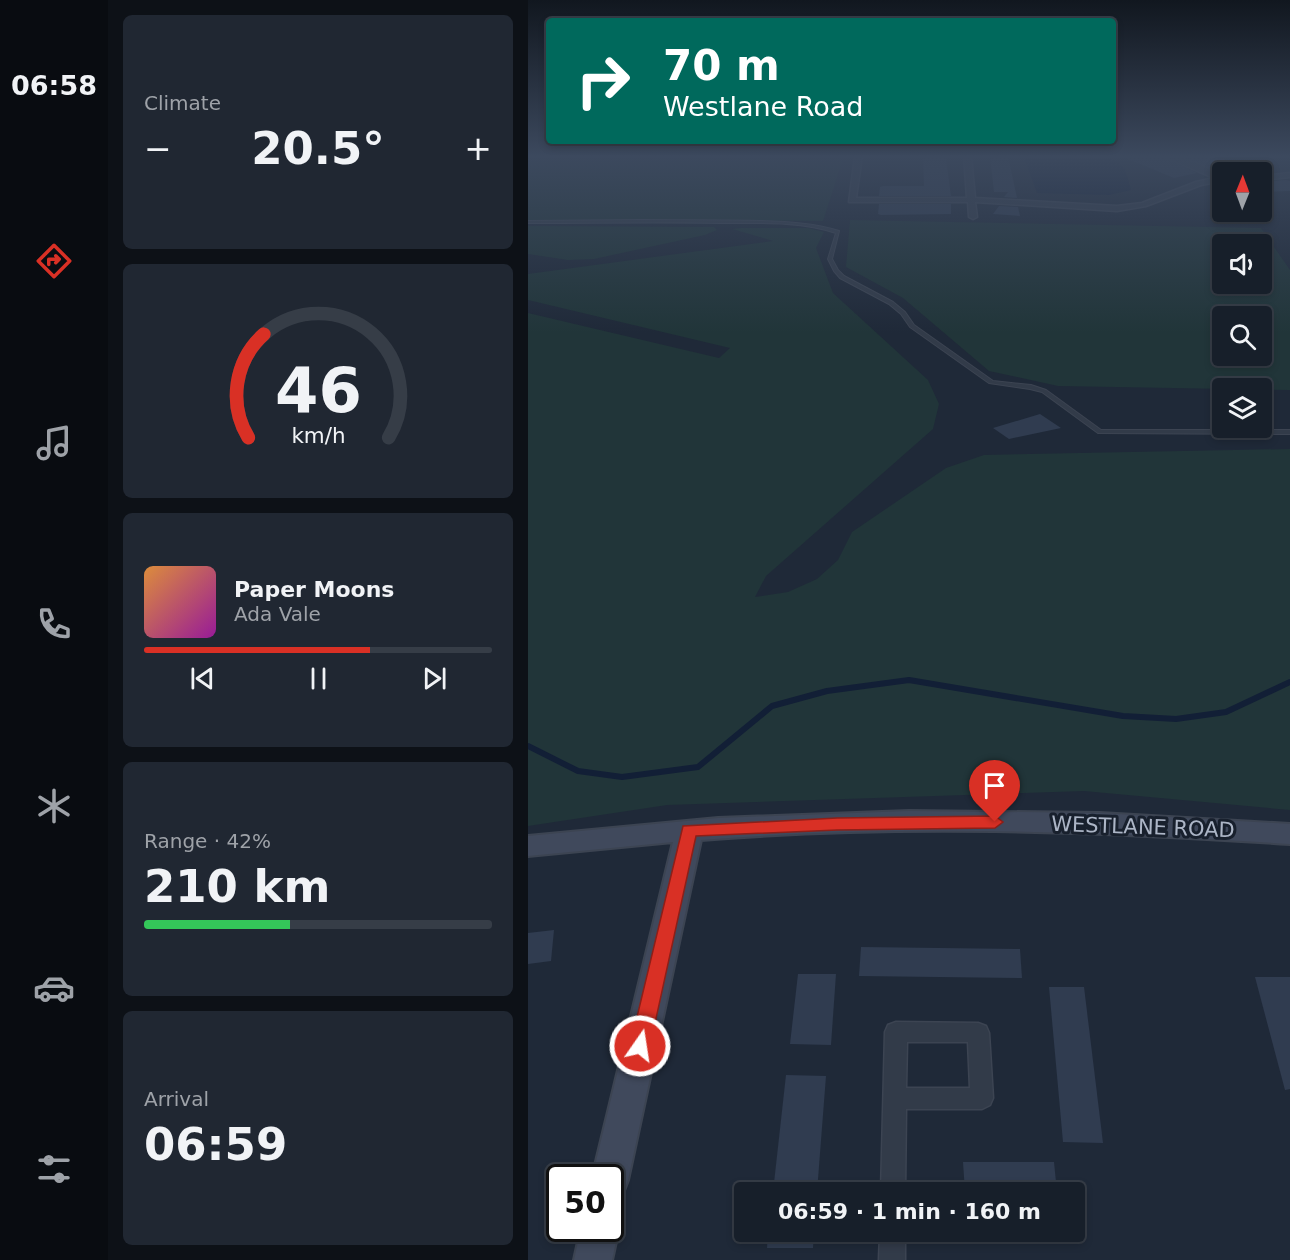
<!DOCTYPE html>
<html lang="en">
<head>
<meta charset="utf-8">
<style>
	:root { --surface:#171f2a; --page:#202732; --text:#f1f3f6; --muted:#9ea2a8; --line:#363d47; --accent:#d93025 }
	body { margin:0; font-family:"DejaVu Sans",sans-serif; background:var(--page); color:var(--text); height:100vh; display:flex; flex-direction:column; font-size:22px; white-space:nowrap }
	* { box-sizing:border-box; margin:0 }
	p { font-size:20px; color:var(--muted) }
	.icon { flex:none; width:33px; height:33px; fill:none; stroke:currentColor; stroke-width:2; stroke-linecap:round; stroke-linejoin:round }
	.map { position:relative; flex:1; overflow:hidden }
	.panel { display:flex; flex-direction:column; gap:15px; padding:15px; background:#0d1117; width:420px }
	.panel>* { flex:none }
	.top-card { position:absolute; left:18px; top:18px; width:570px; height:126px; border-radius:6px; box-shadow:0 3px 9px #0003,0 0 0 2px var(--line); background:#00695c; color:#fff; overflow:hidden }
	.needle { width:39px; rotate:1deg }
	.fabs { position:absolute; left:684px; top:162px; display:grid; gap:12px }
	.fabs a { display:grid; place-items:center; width:60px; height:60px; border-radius:6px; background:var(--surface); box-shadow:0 3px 9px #0003,0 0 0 2px var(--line); font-size:30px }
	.speed { position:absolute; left:18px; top:1164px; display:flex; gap:12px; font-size:30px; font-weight:700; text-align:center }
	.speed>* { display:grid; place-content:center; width:78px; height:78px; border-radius:50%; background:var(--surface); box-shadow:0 3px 9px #0003,0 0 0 2px var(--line); line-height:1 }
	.speed .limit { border:3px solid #111; border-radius:9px; background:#fff; color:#111 }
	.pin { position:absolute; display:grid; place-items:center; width:51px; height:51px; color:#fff; margin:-62px -26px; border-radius:50% 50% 50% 0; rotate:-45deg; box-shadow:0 0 6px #0007 }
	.pin .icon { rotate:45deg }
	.me { position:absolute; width:66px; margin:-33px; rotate:13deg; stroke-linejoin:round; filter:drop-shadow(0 0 4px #0008) }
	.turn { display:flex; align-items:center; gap:21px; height:126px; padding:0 18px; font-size:27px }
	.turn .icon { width:78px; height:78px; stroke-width:2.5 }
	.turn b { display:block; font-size:42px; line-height:51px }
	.big { font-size:45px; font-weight:600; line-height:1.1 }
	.panel .card { flex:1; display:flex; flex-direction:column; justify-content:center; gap:9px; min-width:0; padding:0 21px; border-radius:9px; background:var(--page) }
	.panel .dial { align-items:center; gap:0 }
	.dial svg { height:156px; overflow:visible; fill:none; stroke:var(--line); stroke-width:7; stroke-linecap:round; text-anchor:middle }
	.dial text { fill:var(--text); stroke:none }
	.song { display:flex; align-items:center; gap:18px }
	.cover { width:72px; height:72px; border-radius:9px; background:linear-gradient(135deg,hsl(30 70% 55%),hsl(300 70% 35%)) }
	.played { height:6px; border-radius:3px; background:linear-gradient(90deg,var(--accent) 65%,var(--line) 65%) }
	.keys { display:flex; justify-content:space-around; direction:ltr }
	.heat { display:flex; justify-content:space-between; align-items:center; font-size:33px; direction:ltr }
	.charge { height:9px; border-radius:4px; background:linear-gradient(90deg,#34c759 42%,var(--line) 0) }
	.trip { position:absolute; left:206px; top:1182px; width:351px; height:60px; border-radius:6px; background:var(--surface); box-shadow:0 3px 9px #0003,0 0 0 2px var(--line); font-weight:600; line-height:60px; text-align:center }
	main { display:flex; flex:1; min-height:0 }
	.menu { display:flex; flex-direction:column; width:108px; justify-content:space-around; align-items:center; background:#090c11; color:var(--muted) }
	.menu .icon { width:42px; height:42px }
	.menu .selected { color:var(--accent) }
	.menu b { font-size:27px; color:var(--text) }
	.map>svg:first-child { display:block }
	.green { fill:#213539; fill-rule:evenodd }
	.water { fill:#121f36 }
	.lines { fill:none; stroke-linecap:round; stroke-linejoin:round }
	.stream { stroke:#121f36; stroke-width:6 }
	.building { fill:#303c50 }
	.lane-casing { stroke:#3c4452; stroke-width:2 }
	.street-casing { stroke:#3c4452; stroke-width:3 }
	.secondary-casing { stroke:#3c4452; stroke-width:4 }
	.lane { fill:#323b49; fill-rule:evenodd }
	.street { fill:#323b49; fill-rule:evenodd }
	.secondary { fill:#40495c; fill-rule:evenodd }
	.route { fill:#d93025; stroke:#8d1f18; stroke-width:1.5 }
	.labels { text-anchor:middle; stroke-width:6; stroke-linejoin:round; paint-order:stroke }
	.near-street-label { font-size:21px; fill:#acb5c6; stroke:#18202d }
</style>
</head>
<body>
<main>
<nav class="menu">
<b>06:58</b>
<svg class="icon selected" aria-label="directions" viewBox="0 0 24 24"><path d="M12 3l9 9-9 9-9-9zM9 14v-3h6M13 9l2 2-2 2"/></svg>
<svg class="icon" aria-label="music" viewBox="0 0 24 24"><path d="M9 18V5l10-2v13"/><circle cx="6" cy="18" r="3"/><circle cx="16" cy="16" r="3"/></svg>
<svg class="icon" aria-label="phone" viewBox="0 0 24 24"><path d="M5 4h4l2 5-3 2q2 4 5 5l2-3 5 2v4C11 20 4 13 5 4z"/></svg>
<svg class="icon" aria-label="climate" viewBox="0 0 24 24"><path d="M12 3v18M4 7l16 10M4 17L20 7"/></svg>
<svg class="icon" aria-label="car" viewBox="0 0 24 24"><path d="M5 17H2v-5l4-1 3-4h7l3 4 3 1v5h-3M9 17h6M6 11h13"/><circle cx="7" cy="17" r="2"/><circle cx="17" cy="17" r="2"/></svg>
<svg class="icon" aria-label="filters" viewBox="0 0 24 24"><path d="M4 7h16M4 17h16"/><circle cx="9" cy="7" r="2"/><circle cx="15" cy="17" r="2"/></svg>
</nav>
<section class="panel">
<div class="card"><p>Climate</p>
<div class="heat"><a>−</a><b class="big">20.5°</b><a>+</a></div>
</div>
<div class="card dial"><svg viewBox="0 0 100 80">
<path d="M14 69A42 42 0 1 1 86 69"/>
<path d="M14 69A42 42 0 0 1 22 16" stroke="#d93025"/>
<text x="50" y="56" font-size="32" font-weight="700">46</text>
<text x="50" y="72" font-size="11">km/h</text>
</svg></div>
<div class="card">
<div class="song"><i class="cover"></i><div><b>Paper Moons</b><p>Ada Vale</p></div></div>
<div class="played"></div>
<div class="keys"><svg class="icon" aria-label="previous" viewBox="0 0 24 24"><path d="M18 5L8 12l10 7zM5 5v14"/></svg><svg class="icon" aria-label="pause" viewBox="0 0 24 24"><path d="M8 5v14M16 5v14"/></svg><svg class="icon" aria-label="next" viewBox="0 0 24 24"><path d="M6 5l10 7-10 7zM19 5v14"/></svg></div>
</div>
<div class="card"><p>Range · 42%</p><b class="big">210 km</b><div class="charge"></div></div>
<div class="card"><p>Arrival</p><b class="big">06:59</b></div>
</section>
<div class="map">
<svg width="762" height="1260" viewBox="0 0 762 1260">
	<rect width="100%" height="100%" fill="#1f2938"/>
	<g class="green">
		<path d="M0 156H316L295 221 0 220Z"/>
		<path d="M322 220 733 228 762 270V390L530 386 461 371 375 298 318 267ZM694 244H734V284H694ZM694 316H734V356H694Z"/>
		<path d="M0 226 176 227H186L189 230 177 235 66 259 40 260 0 254Z"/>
		<path d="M213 228H280L296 232 288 248 305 293 400 380 411 404 405 429 238 576 227 597 260 592 289 579 310 560 324 532 418 468 456 455 762 449V810L556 791 139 805 0 826V313L191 358 202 348 0 300V274L245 241 204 229Z"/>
	</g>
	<path class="water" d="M505 157C526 157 582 150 595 167 599 172 601 183 603 190L581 195 509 193 497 160Z"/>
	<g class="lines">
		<path class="stream" d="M0 746 50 771 94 777 170 767 244 706 299 691 381 680 595 716 648 719 698 712 762 682"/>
	</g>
	<g class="building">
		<path d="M462 156H480L489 198 476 197 480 192H466Z"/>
		<path d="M593 156H633L669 173 646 178Z"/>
		<path d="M654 156H687L711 165 686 170Z"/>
		<path d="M395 158H418L423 196H351L352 187 355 186H396Z"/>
		<path d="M758 180 762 181V191L734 192V182Z"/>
		<path d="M351 204H423V214L353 215 350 214Z"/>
		<path d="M471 206 490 207 492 216 465 214Z"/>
		<path d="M512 414 533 428 481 439 465 428Z"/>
		<path d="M26 930 23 961 0 964V933Z"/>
		<path d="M333 947 492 949 494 978 331 976Z"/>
		<path d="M270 974H308L303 1045 262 1044Z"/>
		<path d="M727 977H762V1089L757 1090Z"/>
		<path d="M521 987H556L575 1143 535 1142Z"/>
		<path d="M258 1075 298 1076 289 1192H245Z"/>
		<path d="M435 1162H526L529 1192H437Z"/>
		<path d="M240 1232H286L285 1248H239Z"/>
	</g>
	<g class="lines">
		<defs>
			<path id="lane" d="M112 220C152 220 193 220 233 221 260 222 286 223 311 231L304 259 310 270 316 276 365 302 377 312 386 325 465 381 503 385 518 390 573 430H762V434L570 433 514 392 502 389 461 383 382 327 373 314 361 304 312 278 306 271 300 259 308 233C273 221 230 223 193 223 129 222 64 223 0 223V221Z"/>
			<g id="street">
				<path d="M327 156H334L328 198H439L436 156H443L447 198 589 206 614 203 668 182 686 178 635 156C655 156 678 166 694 177V181L673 185 618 206 589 211 447 202 449 217 445 219 441 217 440 202H321Z"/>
				<path d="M762 173V177L734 180V176Z"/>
				<path d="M368 1022 450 1023 458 1026 461 1033 465 1098 462 1105 454 1109H378L377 1192H353L357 1032 360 1025ZM379 1042H440L442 1088H378Z"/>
				<path d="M352 1232H377V1260H351Z"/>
			</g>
			<g id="secondary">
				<path d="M381 811 572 813 762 824V844C566 831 369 824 173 840L100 1180 95 1193 82 1198V1178H64L145 842 0 856V836L190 818Z"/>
				<path d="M82 1214 91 1228 84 1260H46L53 1228H82Z"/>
			</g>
		</defs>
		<use href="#lane" class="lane-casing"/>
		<use href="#street" class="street-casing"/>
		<use href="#secondary" class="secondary-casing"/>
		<use href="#lane" class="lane"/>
		<use href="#street" class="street"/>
		<use href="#secondary" class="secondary"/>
	</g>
	<linearGradient id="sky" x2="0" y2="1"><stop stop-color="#11171f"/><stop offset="0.47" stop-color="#3c495e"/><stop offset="1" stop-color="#3c495e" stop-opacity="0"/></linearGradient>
	<rect width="762" height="333" fill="url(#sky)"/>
	<path class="route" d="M467 816 475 822 467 828 309 830 168 836 122 1046 119 1052 112 1055 105 1052 102 1046 155 826 309 818Z"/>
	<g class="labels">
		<g class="near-street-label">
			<text transform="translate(615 827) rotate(2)" y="7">WESTLANE ROAD</text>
		</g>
	</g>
</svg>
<div class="fabs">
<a><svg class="needle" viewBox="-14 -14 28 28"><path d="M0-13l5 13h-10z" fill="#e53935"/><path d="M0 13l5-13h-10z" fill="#9ea2a8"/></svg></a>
<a><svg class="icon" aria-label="sound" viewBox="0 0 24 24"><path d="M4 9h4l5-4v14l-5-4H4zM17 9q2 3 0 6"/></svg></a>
<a><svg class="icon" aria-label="search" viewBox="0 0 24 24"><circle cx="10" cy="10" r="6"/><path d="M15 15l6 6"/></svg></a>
<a><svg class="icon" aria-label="layers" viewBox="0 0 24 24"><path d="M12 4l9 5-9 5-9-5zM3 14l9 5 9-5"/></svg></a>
</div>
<div class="speed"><div class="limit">50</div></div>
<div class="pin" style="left:467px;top:822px;background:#d93025"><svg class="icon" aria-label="arrive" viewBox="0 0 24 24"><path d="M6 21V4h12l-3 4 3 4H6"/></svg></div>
<svg class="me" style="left:112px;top:1046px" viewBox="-20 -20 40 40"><circle r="17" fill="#d93025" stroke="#fff" stroke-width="3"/><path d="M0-11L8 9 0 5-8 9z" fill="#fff"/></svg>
<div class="trip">06:59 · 1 min · 160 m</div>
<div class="top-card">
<div class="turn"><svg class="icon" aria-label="right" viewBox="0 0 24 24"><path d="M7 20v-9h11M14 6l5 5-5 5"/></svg><div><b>70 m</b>Westlane Road</div></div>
</div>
</div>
</main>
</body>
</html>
